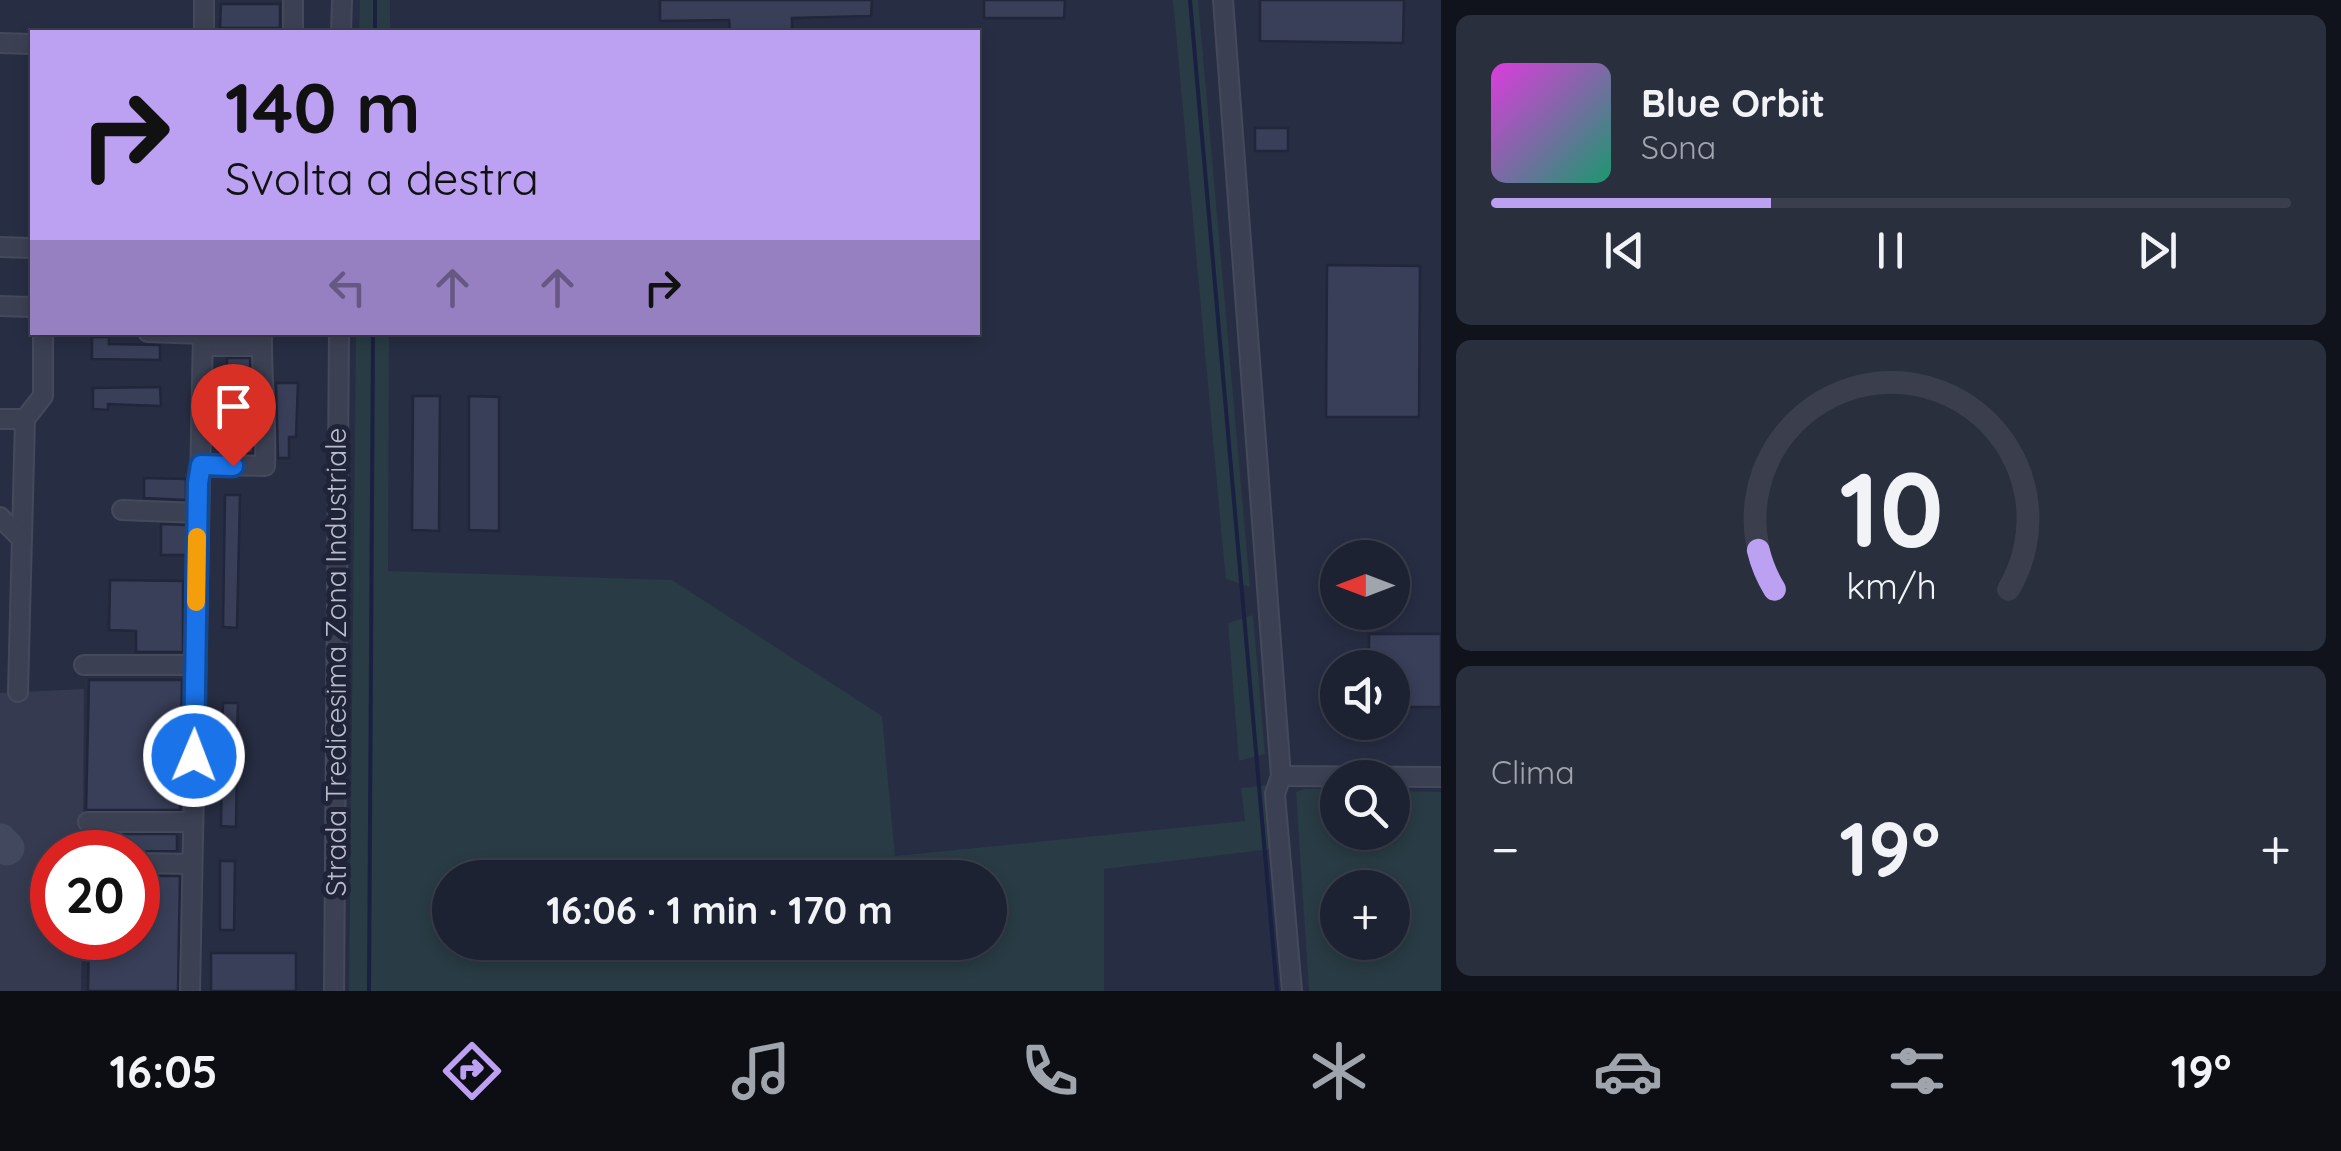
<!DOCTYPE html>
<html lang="it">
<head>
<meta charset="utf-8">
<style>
	:root { --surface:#1d2232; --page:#2a2f3e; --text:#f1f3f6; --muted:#a0a4ac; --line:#3b3f4d; --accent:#bca0f2 }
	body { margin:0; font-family:Quicksand,sans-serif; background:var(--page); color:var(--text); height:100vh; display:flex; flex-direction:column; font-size:38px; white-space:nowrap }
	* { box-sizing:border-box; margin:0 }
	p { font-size:32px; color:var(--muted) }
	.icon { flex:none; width:55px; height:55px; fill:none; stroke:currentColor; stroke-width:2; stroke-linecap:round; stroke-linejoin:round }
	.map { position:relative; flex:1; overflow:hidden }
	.panel { display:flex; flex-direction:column; gap:15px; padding:15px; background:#10131c; width:900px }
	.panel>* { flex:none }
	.hud { position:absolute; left:30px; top:30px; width:950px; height:305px; border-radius:0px; box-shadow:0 5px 15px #0003,0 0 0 2px var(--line); background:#bca0f2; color:#111; overflow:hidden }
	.needle { width:65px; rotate:270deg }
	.tools { position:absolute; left:1320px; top:540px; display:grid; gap:20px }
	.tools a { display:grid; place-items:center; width:90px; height:90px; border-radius:50%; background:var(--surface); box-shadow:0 5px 15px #0003,0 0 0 2px var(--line); font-size:50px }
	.speed { position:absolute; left:30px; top:830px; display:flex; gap:20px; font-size:50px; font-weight:700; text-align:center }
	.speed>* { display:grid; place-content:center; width:130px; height:130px; border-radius:50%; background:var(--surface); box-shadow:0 5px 15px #0003,0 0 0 2px var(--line); line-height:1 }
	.speed .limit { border:15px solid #d22; background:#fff; color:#111 }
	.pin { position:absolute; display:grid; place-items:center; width:85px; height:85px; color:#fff; margin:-102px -42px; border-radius:50% 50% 50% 0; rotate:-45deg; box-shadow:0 0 10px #0007 }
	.pin .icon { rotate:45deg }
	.me { position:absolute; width:110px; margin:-55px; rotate:1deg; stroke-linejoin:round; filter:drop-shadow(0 0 8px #0008) }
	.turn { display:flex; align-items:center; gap:35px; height:210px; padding:0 30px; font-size:45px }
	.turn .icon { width:130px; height:130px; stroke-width:2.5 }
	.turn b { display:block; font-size:70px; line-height:85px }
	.lanes { display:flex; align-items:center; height:95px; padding:0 30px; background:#0003; justify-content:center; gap:50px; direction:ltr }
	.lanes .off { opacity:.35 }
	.big { font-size:75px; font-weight:700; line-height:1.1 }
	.panel .widget { flex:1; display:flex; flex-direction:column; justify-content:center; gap:15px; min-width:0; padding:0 35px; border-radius:15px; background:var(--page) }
	.panel .dial { align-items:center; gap:0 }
	.dial svg { height:260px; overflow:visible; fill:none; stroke:var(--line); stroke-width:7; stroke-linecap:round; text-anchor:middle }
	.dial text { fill:var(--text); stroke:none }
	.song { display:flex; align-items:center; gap:30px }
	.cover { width:120px; height:120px; border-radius:15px; background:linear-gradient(135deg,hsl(300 70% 55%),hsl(160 70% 35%)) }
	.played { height:10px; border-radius:5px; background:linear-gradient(90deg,var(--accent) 35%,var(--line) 35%) }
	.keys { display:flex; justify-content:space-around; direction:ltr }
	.heat { display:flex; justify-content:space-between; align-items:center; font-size:55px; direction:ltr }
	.trip { position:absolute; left:432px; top:860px; width:575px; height:100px; border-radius:50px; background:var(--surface); box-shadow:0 5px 15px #0003,0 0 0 2px var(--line); font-weight:700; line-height:100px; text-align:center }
	.tab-bar { display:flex; height:160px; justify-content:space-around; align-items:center; background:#0c0e14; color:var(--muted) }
	.tab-bar .icon { width:70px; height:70px }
	.tab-bar .on { color:var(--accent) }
	.tab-bar b { font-size:45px; color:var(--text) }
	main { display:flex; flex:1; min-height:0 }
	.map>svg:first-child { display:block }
	.airport { fill:#353a50 }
	.green { fill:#293b44; fill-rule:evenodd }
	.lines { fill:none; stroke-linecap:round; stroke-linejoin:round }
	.stream { stroke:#192042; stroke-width:4 }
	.taxiway { stroke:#42485e; stroke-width:35 }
	.building { fill:#393f59; stroke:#22263a; stroke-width:2.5 }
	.minor-casing { stroke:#45495c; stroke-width:22 }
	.minor { stroke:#3b4053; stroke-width:18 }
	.route-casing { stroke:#114b97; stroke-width:25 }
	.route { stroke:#1a73e8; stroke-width:18 }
	.slow { stroke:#f59e0b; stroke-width:18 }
	.labels { text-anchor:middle; stroke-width:10; stroke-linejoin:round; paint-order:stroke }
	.street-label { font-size:28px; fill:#b9bccd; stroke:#202438 }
</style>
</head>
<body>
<main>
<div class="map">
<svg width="1441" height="991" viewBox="0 0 1441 991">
	<rect width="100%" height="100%" fill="#272d43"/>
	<path class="airport" d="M84 689 83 852H52V938H82L81 991H0V693Z"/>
	<g class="green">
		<path d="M360 0H390V32H359Z"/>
		<path d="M1173 0H1198L1250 587 1226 579 1224 561Z"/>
		<path d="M356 333H389L388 571 672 580 882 716 895 856 1245 821 1241 788 1268 785 1273 849 1104 869V991H349ZM450 878H990V942H450Z"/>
		<path d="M1253 615 1265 754 1239 761 1228 623Z"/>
		<path d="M1305 789H1337L1338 832H1392L1393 791 1441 792V991H1309L1296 792ZM1338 888H1392V942H1338Z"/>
	</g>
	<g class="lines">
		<g class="stream">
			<path d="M1190 0 1277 991"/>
			<path d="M375 32V0"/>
			<path d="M369 991 373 332"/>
		</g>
		<path class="taxiway" d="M0 841 7 848"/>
	</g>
	<g class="building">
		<path d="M660 0H872L871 16 792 18V32H730L729 20 660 21Z"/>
		<path d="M984 0H1065L1064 18H984Z"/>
		<path d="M1260 0H1404L1403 43 1260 41Z"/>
		<path d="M221 4H280V28H220Z"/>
		<rect x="1255" y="128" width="33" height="23"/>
		<path d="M1327 265 1420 266 1419 417H1326Z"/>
		<path d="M92 337H109V344L160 345V360L92 359Z"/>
		<path d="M227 358H250L253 453H225Z"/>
		<path d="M276 383H298L296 437H289V458H278Z"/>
		<path d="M160 387 161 406 108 404V410L93 409V388Z"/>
		<path d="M413 396H440L439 531 412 530Z"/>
		<path d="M469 396 499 397V531L469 530Z"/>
		<path d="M144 478 186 479V500L144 498Z"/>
		<path d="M225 495H240L237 628 223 627Z"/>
		<path d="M161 524 187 525 186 555H161Z"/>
		<path d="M110 580 183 581V652H136V631L109 630Z"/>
		<path d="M1369 634H1441V707H1392V668H1369Z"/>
		<path d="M89 680H182L180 810H86Z"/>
		<path d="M223 703H238L237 738 222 737Z"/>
		<path d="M222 761H237L236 827 221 826Z"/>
		<path d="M92 834H177V851L92 852Z"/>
		<path d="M220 861H235L234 930H220Z"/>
		<path d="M138 876H180L178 991H88L89 938H138Z"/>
		<rect x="211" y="953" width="85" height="38"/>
	</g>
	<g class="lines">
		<defs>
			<g id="minor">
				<path d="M1223 0 1281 776 1275 794 1292 991"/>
				<path d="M204 32V0"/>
				<path d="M293 32V0"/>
				<path d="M341 32 342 0"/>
				<path d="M0 43 32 44"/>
				<path d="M0 247 32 248"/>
				<path d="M0 306 32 307"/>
				<path d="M148 332 203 334"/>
				<path d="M203 346H261"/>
				<path d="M0 419H25L18 692"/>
				<path d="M25 419 43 396V332"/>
				<path d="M201 465 265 466C267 420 261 378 262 332"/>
				<path d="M122 510 198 513"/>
				<path d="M0 517 21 538"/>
				<path d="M84 665H195"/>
				<path d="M1281 776 1441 777"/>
				<path d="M88 822H193"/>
				<path d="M138 863 192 864"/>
				<path d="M190 991 203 332"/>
				<path d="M334 991 339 332"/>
			</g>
		</defs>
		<use href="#minor" class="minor-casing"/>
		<use href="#minor" class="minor"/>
	</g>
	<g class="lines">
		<defs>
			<path id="route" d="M194 756 198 483 201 465 233 466"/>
		</defs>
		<use href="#route" class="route-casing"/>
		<use href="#route" class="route"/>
		<path class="slow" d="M196 602 197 537"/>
	</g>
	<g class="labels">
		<g class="street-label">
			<text transform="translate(336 662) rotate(-90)" y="10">Strada Tredicesima Zona Industriale</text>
		</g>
	</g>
</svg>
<div class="tools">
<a><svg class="needle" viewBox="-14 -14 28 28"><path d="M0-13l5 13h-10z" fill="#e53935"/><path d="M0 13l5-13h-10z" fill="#a0a4ac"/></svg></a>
<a><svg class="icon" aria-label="sound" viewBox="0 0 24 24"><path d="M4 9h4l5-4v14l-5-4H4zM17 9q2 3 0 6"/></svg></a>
<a><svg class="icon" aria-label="search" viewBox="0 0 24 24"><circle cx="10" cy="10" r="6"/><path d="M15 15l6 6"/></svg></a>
<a>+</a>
</div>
<div class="speed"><div class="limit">20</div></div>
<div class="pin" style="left:233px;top:466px;background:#d93025"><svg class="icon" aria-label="arrive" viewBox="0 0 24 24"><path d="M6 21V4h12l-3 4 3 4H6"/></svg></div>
<svg class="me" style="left:194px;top:756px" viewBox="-20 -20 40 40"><circle r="17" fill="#1a73e8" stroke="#fff" stroke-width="3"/><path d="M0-11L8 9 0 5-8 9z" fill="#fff"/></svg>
<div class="trip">16:06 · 1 min · 170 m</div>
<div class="hud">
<div class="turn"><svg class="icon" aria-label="right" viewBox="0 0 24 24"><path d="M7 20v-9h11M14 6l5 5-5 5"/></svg><div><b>140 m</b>Svolta a destra</div></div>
<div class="lanes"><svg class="icon off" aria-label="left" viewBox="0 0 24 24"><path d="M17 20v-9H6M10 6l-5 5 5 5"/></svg><svg class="icon off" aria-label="ahead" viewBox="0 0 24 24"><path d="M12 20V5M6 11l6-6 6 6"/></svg><svg class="icon off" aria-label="ahead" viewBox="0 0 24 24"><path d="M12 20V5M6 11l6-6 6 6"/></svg><svg class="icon" aria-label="right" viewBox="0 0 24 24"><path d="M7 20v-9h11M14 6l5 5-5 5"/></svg></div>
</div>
</div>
<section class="panel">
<div class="widget">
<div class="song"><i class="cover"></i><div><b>Blue Orbit</b><p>Sona</p></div></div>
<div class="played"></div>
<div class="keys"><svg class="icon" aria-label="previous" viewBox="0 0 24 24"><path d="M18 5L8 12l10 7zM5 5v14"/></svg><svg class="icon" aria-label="pause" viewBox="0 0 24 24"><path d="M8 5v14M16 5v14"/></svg><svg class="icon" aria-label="next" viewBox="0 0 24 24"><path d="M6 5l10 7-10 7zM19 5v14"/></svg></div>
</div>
<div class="widget dial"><svg viewBox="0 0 100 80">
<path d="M14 69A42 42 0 1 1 86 69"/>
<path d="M14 69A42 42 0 0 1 9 57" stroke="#bca0f2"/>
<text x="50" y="56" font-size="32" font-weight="700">10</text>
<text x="50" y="72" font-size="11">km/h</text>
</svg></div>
<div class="widget"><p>Clima</p>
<div class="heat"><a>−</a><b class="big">19°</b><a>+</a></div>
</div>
</section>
</main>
<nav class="tab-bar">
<b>16:05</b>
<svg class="icon on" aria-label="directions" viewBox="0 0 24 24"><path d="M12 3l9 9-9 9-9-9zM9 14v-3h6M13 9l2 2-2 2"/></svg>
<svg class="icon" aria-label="music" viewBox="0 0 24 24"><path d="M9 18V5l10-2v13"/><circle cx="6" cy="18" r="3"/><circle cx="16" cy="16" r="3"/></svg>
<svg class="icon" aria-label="phone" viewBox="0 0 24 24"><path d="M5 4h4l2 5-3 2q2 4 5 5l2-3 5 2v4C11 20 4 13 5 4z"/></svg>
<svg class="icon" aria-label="climate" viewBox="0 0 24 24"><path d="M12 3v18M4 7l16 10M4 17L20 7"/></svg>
<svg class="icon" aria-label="car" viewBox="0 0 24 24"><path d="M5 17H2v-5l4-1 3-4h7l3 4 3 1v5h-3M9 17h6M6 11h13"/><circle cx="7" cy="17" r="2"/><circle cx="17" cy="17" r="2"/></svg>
<svg class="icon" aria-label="filters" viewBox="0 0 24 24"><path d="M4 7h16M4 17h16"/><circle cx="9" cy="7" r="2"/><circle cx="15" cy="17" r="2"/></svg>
<b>19°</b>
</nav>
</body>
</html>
